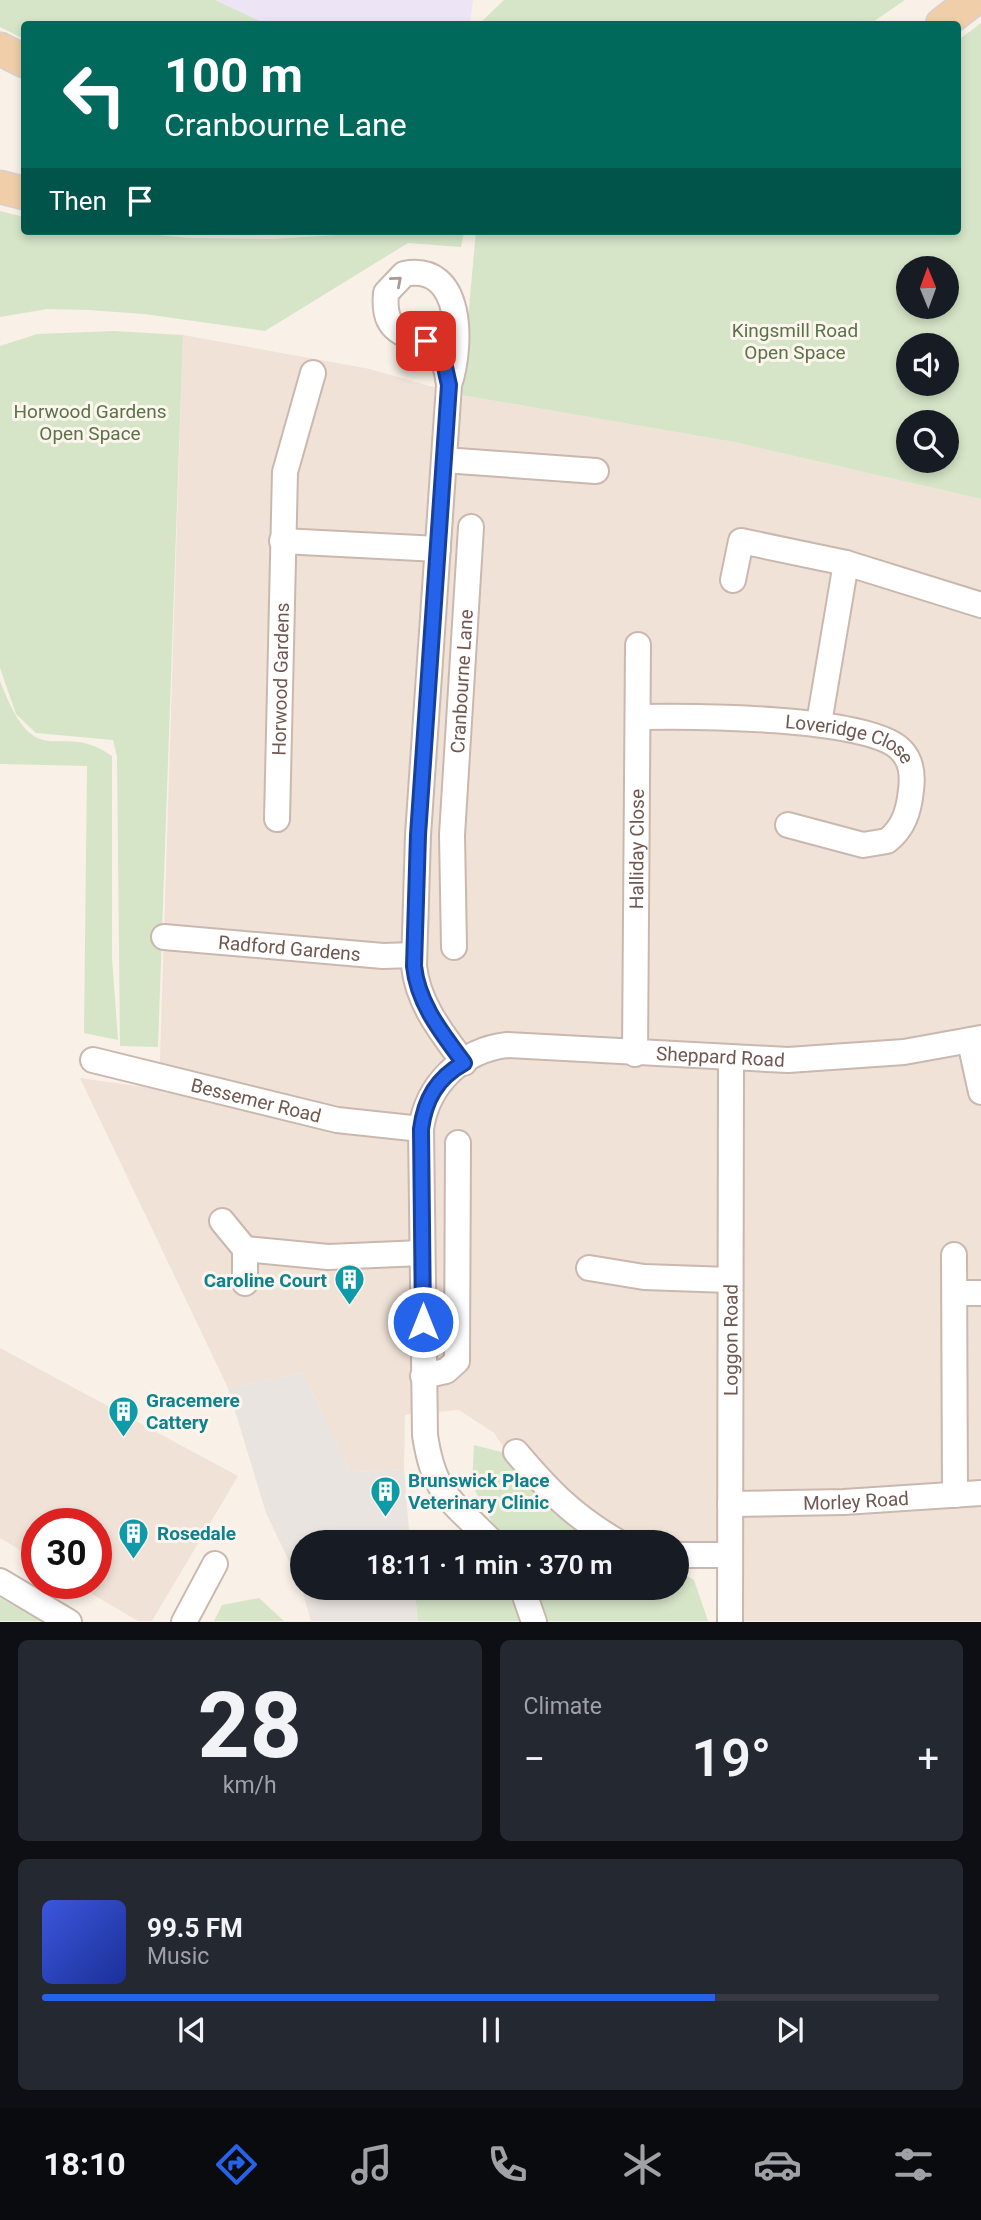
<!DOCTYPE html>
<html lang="en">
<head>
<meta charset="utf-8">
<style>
	:root { --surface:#171b24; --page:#242831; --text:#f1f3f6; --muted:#9ea1a6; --line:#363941; --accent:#2563eb }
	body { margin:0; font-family:Roboto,sans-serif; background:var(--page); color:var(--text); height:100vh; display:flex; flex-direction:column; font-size:26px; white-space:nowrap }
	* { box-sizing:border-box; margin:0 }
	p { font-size:23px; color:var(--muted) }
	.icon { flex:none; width:38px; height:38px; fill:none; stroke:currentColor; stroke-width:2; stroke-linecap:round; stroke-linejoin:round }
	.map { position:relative; height:1622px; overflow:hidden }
	.details { display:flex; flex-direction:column; gap:18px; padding:18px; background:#0d0f14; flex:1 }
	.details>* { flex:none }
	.hud { position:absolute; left:21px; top:21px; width:940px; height:214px; border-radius:7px; box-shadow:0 4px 10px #0003; background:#00695c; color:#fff; overflow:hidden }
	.needle { width:46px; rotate:359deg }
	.fabs { position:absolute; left:896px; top:256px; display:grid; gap:14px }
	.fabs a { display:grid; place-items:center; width:63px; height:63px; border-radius:50%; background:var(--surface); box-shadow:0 4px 10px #0003; font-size:35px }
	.speed { position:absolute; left:21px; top:1508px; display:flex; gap:14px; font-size:35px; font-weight:700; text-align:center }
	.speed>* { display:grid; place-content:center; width:91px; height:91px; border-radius:50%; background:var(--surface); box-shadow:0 4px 10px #0003; line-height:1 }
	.speed .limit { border:10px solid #d22; background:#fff; color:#111 }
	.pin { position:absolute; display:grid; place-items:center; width:60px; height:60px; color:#fff; margin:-30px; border-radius:14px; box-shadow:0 4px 10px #0006 }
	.me { position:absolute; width:77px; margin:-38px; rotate:0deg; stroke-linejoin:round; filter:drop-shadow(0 0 5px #0008) }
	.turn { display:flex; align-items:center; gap:24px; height:147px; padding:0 28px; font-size:32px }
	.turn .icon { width:91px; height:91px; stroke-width:2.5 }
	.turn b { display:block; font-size:49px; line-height:60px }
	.then { display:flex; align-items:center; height:66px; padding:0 28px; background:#0003; gap:14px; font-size:26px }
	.big { font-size:52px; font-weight:600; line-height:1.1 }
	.details .card { flex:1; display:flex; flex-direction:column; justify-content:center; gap:10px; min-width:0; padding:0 24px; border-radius:10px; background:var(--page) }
	.details .dial { align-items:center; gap:0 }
	.dial b { font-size:91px; line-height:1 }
	.song { display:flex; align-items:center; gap:21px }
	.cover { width:84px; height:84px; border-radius:10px; background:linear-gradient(135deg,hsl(230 70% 55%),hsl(230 70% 35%)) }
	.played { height:7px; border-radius:4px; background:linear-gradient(90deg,var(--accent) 75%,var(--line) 75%) }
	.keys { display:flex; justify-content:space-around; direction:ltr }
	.heat { display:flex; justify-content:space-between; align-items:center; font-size:38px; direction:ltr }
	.details .tiles { flex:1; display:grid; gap:18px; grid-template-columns:1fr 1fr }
	.card:last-child { grid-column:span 2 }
	.trip { position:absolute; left:290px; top:1530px; width:399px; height:70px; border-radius:35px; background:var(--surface); box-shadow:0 4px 10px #0003; font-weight:600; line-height:70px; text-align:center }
	.dock { display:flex; height:112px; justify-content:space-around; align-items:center; background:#090b0e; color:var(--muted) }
	.dock .icon { width:49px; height:49px }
	.dock .on { color:var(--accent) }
	.dock b { font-size:32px; color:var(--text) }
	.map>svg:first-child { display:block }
	.residential { fill:#f0e2d7 }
	.industrial { fill:#eae4e0 }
	.education { fill:#ede4f6 }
	.green { fill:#d6e5c8; fill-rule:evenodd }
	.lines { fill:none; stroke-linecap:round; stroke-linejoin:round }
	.minor-casing { stroke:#cab8af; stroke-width:28 }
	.major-casing { stroke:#d7d0ce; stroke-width:35 }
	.minor { stroke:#fff; stroke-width:24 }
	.major { stroke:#efcea9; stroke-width:32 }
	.oneway { stroke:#a99a95 }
	.route-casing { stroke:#184099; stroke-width:18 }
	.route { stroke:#2563eb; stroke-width:12 }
	.labels { text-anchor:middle; stroke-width:6; stroke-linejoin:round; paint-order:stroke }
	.park-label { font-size:19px; fill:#5a7449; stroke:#fcf5ed }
	.street-label { font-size:19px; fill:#70574f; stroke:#fcf5ed }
	.culture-label { font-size:19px; font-weight:bold; fill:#0d838f; stroke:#fcf5ed; text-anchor:start }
</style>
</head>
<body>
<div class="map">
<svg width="981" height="1622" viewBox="0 0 981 1622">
	<rect width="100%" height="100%" fill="#f9f1e7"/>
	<g class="residential">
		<path d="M183 335 370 369 461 395 734 442 981 499V1621H739L738 1570 677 1565V1542H595L532 1489 494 1433 459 1410 405 1415 404 1469 358 1472 349 1469 303 1373 228 1388 80 1078 159 1089Z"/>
		<path d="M0 1348 238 1476 152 1621H138L75 1584H96V1524H37V1560L0 1538Z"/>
	</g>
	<path class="industrial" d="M303 1373 349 1469 358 1472 404 1469 410 1542H303V1587H414L418 1621H311L300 1584 266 1513 228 1388Z"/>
	<path class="education" d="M215 0H473L470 24H266Z"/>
	<g class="green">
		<path d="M0 0H215L266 24H24V39L0 27Z"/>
		<path d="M504 0H905L870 24H479Z"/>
		<path d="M981 23V499L734 442 461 395 476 231H957V41ZM908 268H947V306H908ZM908 345H947V383H908ZM908 422H947V460H908Z"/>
		<path d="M0 211 24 217V231H117L188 238 274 239 401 231H464L461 247 408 243 265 331 144 314 88 310 47 309 0 317Z"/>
		<path d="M114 331 183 335 158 1047 120 1046 117 756 113 740 36 733 16 714 0 668V346L37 334Z"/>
		<path d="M0 681C38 780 57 717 112 756V958L118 1040 84 1033 87 766 0 764Z"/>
		<path d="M474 1445 509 1454 595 1542H503L472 1485Z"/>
		<path d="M677 1570 694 1580 708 1621H545L528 1587H677Z"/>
		<path d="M414 1587H508L521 1605 522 1621H418Z"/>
		<path d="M0 1598 43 1621H0Z"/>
		<path d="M259 1598 284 1621H214L222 1605Z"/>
	</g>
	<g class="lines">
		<defs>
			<g id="minor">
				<path d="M449 385C462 346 464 262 404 274L386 293C384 315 388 329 411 337 416 338 423 339 427 341 443 352 447 368 449 385L418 835 414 966C418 1004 442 1033 464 1063"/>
				<path d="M444 460 596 471"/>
				<path d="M282 541 438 549"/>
				<path d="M733 580 741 541 846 563 981 605"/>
				<path id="s1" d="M638 717C687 716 870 716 901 750 912 761 913 775 911 790 909 810 904 828 887 841L863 845 788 825"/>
				<path d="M819 723 846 563"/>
				<path id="s2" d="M277 819 285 472 313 373"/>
				<path id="s3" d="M164 937 383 956 414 955"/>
				<path id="s4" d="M454 947 452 835 471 527"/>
				<path d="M970 1042 981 1092"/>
				<path id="s5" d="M635 1054 638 645"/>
				<path id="s6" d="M93 1060 337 1120 421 1129"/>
				<path d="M222 1221 245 1249V1283"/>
				<path d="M245 1249 328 1257 422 1253"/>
				<path d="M954 1255 955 1495"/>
				<path d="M589 1268 644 1277 729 1280"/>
				<path d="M955 1293H981"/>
				<path d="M423 1376 446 1371 457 1361 458 1143"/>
				<path d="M516 1452C549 1491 573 1516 618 1542"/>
				<path id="s7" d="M730 1504 844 1502 981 1493"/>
				<path id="s8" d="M492 1542C452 1500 434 1496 425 1435L421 1129C427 1085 462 1050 507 1045L788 1060 904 1052 981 1038"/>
				<path d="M677 1555H729"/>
				<path d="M0 1581 69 1622"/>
				<path d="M522 1587 534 1622"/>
				<path d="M184 1622 215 1564"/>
				<path id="s9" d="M730 1622 731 1059"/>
			</g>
			<g id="major">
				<path d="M942 24 973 0"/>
				<path d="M0 49 24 61"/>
				<path d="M0 187 24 193"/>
			</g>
		</defs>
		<use href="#minor" class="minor-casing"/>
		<use href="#major" class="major-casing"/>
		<use href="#minor" class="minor"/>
		<use href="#major" class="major"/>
	</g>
	<defs><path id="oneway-chevron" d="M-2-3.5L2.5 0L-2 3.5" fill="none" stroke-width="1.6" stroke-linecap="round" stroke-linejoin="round" transform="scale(1.75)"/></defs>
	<use class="oneway" href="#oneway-chevron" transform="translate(397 281) rotate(-41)"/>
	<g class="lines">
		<defs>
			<path id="route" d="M423 1322 421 1129C425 1099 437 1078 464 1063 442 1033 418 1004 414 966L418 835 449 385 443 358 426 341"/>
		</defs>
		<use href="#route" class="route-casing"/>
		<use href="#route" class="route"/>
	</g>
	<defs>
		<symbol id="building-pin" viewBox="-11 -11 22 30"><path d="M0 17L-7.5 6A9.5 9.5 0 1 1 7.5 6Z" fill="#0f9aa8" stroke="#fcf5ed"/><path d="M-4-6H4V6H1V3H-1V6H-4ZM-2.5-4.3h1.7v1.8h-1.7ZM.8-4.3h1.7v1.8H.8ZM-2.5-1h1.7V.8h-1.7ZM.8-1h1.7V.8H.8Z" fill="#fff"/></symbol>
	</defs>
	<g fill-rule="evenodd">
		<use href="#building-pin" x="332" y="1262" width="35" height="47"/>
		<use href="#building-pin" x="106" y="1394" width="35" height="47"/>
		<use href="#building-pin" x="368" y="1474" width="35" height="47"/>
		<use href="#building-pin" x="116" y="1516" width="35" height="47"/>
	</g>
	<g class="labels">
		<g class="park-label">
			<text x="795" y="337">Kingsmill Road<tspan x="795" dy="22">Open Space</tspan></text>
			<text x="90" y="418">Horwood Gardens<tspan x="90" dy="22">Open Space</tspan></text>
		</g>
		<g class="street-label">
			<text dy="7" stroke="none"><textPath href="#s2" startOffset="140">Horwood Gardens</textPath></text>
			<text dy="7" stroke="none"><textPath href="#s4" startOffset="266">Cranbourne Lane</textPath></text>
			<text dy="7" stroke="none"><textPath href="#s1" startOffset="215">Loveridge Close</textPath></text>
			<text dy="7" stroke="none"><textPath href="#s5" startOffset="205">Halliday Close</textPath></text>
			<text dy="7" stroke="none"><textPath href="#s3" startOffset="126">Radford Gardens</textPath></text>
			<text dy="7" stroke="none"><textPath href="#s8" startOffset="779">Sheppard Road</textPath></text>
			<text dy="7" stroke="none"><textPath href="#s6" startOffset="168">Bessemer Road</textPath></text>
			<text dy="7" stroke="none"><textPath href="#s9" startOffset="282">Loggon Road</textPath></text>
			<text dy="7" stroke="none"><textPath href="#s7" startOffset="126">Morley Road</textPath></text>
		</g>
		<g class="culture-label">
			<text x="327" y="1287" text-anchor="end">Caroline Court</text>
			<text x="146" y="1407">Gracemere<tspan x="146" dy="22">Cattery</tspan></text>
			<text x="408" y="1487">Brunswick Place<tspan x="408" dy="22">Veterinary Clinic</tspan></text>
			<text x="157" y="1540">Rosedale</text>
		</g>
	</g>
</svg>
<div class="fabs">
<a><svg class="needle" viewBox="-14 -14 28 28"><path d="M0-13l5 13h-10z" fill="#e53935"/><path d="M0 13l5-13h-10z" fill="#9ea1a6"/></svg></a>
<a><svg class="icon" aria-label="sound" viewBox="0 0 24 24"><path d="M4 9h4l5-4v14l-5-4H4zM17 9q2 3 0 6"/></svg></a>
<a><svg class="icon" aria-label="search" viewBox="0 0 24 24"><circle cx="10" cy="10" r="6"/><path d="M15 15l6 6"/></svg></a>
</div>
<div class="speed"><div class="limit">30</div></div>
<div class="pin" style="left:426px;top:341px;background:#d93025"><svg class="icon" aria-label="arrive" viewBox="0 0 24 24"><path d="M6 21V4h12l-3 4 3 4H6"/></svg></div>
<svg class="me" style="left:423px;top:1322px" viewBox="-20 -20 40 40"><circle r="17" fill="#2563eb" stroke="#fff" stroke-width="3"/><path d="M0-11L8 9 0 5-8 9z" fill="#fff"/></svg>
<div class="trip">18:11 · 1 min · 370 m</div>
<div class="hud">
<div class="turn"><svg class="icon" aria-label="left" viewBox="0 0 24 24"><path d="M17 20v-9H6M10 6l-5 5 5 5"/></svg><div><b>100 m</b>Cranbourne Lane</div></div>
<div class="then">Then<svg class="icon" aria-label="arrive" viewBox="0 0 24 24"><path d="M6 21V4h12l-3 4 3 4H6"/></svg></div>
</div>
</div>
<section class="details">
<div class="tiles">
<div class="card dial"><b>28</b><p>km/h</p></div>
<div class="card"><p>Climate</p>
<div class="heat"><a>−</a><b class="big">19°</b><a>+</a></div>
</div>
<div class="card">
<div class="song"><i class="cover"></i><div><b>99.5 FM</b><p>Music</p></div></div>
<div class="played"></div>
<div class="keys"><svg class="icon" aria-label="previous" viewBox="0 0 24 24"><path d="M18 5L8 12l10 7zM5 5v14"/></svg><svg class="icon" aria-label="pause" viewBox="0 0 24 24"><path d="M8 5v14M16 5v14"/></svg><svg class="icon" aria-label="next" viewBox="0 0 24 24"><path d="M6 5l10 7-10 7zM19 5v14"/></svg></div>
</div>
</div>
</section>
<nav class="dock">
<b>18:10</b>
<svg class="icon on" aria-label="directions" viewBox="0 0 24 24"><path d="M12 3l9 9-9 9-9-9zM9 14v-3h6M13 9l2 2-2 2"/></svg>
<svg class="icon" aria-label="music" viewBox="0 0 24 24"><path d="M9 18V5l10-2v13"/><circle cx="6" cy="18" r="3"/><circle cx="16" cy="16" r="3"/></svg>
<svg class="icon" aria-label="phone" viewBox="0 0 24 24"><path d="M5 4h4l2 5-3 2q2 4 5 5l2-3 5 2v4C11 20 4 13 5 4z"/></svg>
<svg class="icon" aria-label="climate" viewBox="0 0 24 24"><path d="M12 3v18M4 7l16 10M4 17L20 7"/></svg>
<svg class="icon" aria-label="car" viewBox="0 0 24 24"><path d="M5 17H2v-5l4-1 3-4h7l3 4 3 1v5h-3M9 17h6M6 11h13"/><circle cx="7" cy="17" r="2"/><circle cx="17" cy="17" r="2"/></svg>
<svg class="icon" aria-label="filters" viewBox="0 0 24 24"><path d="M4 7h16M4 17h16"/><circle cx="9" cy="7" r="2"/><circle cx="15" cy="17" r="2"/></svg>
</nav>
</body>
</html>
